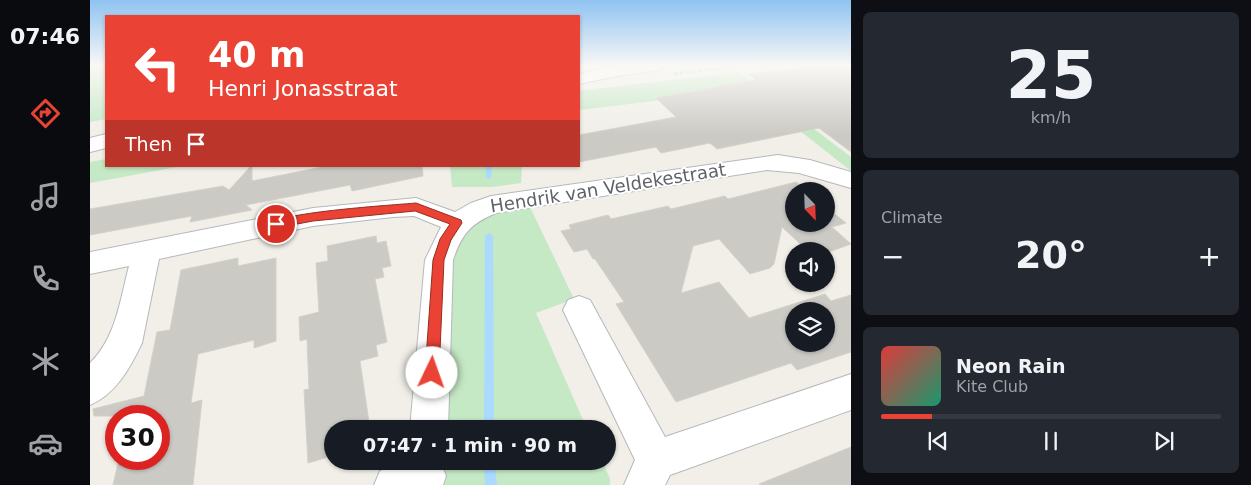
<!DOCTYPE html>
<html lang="en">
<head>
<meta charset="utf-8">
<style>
	:root { --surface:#171b24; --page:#242831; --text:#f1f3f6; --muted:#9ea1a6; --line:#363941; --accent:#ea4335 }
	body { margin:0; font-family:"DejaVu Sans",sans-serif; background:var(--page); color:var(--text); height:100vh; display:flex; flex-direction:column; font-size:19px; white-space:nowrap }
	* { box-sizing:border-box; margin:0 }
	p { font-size:16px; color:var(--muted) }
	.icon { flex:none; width:28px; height:28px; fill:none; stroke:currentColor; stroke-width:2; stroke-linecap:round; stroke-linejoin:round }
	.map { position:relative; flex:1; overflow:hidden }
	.sheet { display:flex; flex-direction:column; gap:12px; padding:12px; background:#0d0f14; width:400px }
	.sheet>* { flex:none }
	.guide { position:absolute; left:15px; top:15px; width:475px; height:152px; border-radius:0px; box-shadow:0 1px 4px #0004; background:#ea4335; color:#fff; overflow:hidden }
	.needle { width:32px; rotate:157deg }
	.controls { position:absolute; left:695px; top:182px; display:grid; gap:10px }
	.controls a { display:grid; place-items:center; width:50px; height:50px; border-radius:50%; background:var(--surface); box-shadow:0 1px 4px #0004; font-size:25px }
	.speed { position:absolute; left:15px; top:405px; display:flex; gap:10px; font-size:25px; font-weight:700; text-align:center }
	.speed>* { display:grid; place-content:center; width:65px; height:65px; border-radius:50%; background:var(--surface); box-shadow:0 1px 4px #0004; line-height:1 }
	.speed .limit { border:8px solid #d22; background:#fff; color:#111 }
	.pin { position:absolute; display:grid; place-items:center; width:42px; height:42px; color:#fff; margin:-21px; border:2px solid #fff; border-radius:50%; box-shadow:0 1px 5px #0007 }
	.me { position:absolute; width:55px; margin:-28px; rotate:3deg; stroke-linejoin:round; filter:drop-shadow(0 0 4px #0008) }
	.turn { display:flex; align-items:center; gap:18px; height:105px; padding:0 20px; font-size:22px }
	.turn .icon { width:65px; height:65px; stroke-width:2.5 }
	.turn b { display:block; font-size:35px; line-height:42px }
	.then { display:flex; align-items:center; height:48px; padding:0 20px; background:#0003; gap:10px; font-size:19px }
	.big { font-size:38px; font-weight:700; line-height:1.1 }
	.sheet .tile { flex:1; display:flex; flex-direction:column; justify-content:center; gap:8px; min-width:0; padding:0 18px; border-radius:8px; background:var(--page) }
	.sheet .dial { align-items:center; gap:0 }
	.dial b { font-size:65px; line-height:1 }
	.song { display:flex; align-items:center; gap:15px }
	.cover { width:60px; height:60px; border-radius:8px; background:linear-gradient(135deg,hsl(0 70% 55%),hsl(160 70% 35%)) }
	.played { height:5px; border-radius:2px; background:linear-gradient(90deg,var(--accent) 15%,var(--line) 15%) }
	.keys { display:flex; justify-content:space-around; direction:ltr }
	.heat { display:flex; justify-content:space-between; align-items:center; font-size:28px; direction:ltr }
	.trip { position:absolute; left:234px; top:420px; width:292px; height:50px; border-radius:25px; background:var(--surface); box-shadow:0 1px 4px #0004; font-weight:700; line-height:50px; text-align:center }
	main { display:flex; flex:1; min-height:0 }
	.tab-bar { display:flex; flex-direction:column; width:90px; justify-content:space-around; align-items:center; background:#090b0e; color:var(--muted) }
	.tab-bar .icon { width:35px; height:35px }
	.tab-bar .active { color:var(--accent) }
	.tab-bar b { font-size:22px; color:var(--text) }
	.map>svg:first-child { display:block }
	.green { fill:#c5e8c5 }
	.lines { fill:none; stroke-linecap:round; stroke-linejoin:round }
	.stream { fill:#aadaff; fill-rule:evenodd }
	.building { fill:#cccac5; stroke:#d6d1c6; fill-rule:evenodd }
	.street-casing { stroke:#b5b8bc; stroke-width:2 }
	.secondary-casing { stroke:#b6babf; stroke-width:2 }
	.path { stroke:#9cc7a9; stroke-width:2.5; stroke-dasharray:4 2; stroke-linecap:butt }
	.street { fill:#fff; fill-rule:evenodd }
	.secondary { fill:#fff; fill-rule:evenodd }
	.route { fill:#ea4335; stroke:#982c22 }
	.labels { text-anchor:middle; stroke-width:4; stroke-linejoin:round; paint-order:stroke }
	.street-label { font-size:18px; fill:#5f6368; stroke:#fff }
</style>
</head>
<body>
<main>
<nav class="tab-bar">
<b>07:46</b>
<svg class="icon active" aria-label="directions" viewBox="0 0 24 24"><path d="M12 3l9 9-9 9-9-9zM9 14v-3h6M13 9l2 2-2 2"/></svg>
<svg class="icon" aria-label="music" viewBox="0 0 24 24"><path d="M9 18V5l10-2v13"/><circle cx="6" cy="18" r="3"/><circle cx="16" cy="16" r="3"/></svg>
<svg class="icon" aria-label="phone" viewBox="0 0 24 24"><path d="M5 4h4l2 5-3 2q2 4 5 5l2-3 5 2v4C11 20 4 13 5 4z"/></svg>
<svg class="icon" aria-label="climate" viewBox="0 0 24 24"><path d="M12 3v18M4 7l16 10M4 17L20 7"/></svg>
<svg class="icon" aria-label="car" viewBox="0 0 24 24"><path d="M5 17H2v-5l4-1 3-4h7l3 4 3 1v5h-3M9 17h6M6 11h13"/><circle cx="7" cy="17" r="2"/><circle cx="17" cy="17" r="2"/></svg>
</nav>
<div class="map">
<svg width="761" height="485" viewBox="0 0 761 485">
	<rect width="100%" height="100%" fill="#f1efe8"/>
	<g class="green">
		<path d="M0 66H16V119L0 122Z"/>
		<path d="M649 72 761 157V171L658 90 489 110V91Z"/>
		<path d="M16 159V166H92L0 183V162Z"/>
		<path d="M360 166H432L431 183 402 187H362Z"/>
		<path d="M440 207 484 299 446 313 497 429H352L354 287 369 233 400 215Z"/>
		<path d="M352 461H512L520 479V485H352Z"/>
	</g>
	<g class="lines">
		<g class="stream">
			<path d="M396 166H402L401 179H399L396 177Z"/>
			<path d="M399 233 403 236 404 429H394L395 236Z"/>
			<path d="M394 461H404L407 485H395Z"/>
		</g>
	</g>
	<g class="building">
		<path d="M723 66H761V152L729 128 627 149 620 143 571 153 566 147 489 162V135L586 117 566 98 666 80 659 74Z"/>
		<path d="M161 166H162V181L237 166H332L333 176 262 191 260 185 156 205 162 210 100 222 102 216 0 235V209L133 186 139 190Z"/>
		<path d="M706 182 718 191H704V224H736V207L756 223 742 227 761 244 742 251H718L692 227 684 264 680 268 660 274 629 239 603 246 591 293 629 282 659 318 735 294 741 301 761 295V352L707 370 701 363 586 402 526 304 534 302 505 259H503L497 249 484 252 471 231 481 229 479 225 518 215 521 219 578 206 581 209 635 196 638 199ZM704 311H736V344H704Z"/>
		<path d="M286 236 287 243 296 241 301 266 292 268 294 277 285 279 297 342 286 345 288 356 270 361 280 429H242V456L218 463 214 390 219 389 217 339 210 341 209 317 229 312 226 263 238 261 237 246Z"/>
		<path d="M148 258V266L186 258V341L164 348V340L108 354 101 403 112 400 103 485H23L29 459H69V416H4L3 409 54 396 67 332 80 330 91 270Z"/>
		<path d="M761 447V485H670L669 484Z"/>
	</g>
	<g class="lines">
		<defs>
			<g id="street">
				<path d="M688 155 720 160 761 172V188L709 173 677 170 406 213C380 224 372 234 363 260L358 429H320L335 260 351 227 324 216 303 217 223 226 69 259 52 343C40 368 26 394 0 405V363C26 338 30 300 39 266L0 274V252L223 208 326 198 365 212 381 203 401 196Z"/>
				<path d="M489 296 500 300 575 437 761 374V410L580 475 575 485H534L545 460 473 310 478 300Z"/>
				<path d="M316 461 350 462 356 476 353 485H284L290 471Z"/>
			</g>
			<g id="secondary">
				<path d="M523 66H573L570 70 527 76 489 84V74Z"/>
				<path d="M16 134V148L0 152V138Z"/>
			</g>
		</defs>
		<use href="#street" class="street-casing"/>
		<use href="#secondary" class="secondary-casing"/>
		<path class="path" d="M584 74 648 66"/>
		<use href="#street" class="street"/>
		<use href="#secondary" class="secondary"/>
	</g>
	<linearGradient id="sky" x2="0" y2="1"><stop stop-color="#8fc3f1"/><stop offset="0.49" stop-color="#f9f8f5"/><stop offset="1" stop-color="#f9f8f5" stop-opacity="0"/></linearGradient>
	<rect width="761" height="134" fill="url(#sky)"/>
	<path class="route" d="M326 203 371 220 372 223 361 240 354 260 349 373 347 378 342 380 337 378 335 373 343 260 350 239 360 224 325 211 223 221 186 228 181 224C190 212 304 205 326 203Z"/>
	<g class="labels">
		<g class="street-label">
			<text transform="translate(518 188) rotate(-9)" y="6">Hendrik van Veldekestraat</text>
		</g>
	</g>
</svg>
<div class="controls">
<a><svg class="needle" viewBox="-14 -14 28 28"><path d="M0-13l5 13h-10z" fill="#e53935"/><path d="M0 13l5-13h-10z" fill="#9ea1a6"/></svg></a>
<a><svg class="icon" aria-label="sound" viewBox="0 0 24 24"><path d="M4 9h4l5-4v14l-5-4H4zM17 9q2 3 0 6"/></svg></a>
<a><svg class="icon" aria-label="layers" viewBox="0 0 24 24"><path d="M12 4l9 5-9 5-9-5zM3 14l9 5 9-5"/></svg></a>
</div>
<div class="speed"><div class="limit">30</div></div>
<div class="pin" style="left:186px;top:224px;background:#d93025"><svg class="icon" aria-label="arrive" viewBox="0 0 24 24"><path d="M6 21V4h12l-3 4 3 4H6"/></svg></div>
<svg class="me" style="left:342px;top:373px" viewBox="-20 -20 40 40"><circle r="19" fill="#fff"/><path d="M0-13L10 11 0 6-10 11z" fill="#ea4335"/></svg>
<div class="trip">07:47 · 1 min · 90 m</div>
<div class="guide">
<div class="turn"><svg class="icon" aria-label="left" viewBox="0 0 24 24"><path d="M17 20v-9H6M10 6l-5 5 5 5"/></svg><div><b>40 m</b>Henri Jonasstraat</div></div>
<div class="then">Then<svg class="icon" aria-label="arrive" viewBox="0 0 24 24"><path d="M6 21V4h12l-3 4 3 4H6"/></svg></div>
</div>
</div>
<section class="sheet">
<div class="tile dial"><b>25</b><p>km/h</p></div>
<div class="tile"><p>Climate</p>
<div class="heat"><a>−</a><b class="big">20°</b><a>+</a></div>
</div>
<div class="tile">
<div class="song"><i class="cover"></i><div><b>Neon Rain</b><p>Kite Club</p></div></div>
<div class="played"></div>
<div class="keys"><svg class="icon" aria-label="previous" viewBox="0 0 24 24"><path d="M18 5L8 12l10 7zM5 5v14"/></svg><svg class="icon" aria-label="pause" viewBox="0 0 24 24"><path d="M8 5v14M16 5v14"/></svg><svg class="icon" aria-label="next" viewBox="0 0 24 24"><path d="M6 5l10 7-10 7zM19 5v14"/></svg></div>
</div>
</section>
</main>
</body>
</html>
